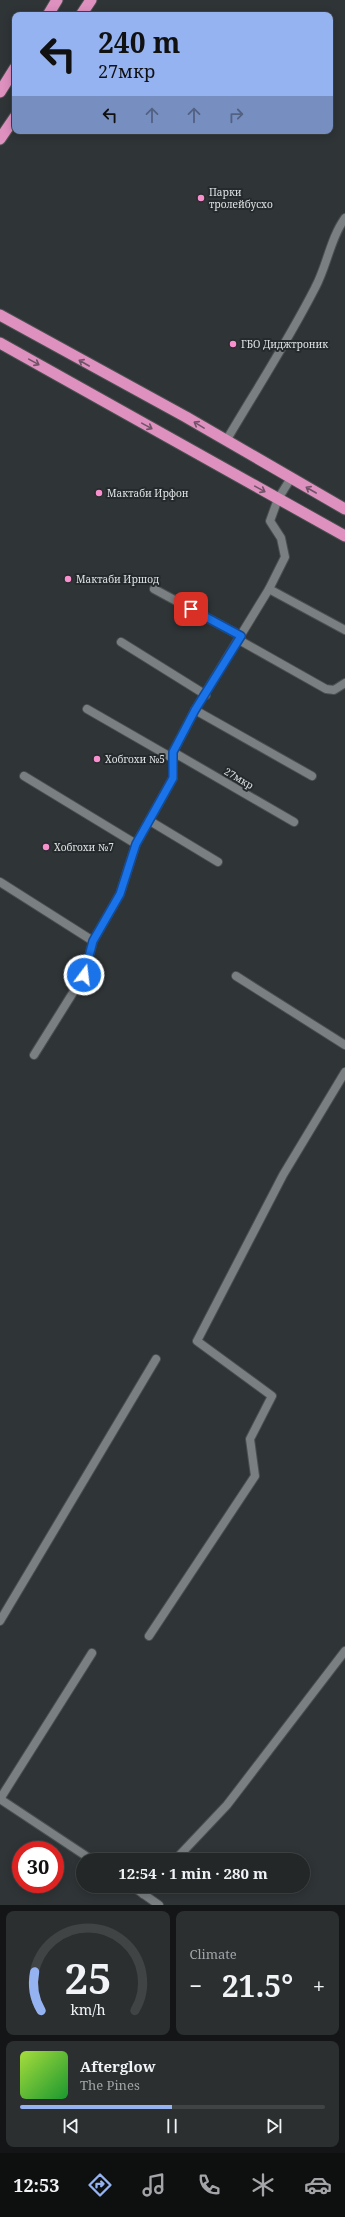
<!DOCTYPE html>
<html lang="en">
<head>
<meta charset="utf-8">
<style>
	:root { --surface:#232728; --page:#2b2f30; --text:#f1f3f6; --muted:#a3a5a8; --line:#404445; --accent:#95b2f1 }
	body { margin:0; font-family:"Noto Serif",serif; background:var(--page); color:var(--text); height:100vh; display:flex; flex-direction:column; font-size:15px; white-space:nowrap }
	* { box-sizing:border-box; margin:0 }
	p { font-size:13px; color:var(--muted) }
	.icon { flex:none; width:22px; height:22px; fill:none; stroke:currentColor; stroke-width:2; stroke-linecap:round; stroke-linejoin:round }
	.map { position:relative; height:1905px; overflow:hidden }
	.details { display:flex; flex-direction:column; gap:6px; padding:6px; background:#131516; flex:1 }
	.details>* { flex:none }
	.banner { position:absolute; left:12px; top:12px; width:321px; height:122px; border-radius:8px; box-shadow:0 2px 10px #0003,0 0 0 1px var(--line); background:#95b2f1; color:#111; overflow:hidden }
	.speed { position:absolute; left:12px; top:1841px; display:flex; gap:8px; font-size:20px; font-weight:700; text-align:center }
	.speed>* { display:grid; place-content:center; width:52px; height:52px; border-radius:50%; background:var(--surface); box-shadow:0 2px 10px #0003,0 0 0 1px var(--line); line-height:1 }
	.speed .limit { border:6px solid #d22; background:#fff; color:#111 }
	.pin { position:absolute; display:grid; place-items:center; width:34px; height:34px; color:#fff; margin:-17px; border-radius:8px; box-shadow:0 2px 6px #0006 }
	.me { position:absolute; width:44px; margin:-22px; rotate:15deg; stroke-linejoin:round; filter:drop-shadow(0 0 3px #0008) }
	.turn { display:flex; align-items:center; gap:14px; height:84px; padding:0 20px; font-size:18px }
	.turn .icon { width:52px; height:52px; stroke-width:2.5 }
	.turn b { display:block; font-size:28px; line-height:34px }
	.lanes { display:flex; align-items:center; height:38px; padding:0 20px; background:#0003; justify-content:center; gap:20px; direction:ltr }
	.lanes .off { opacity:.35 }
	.big { font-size:30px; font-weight:700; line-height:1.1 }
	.details .tile { flex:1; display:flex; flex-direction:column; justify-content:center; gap:6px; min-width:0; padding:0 14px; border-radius:8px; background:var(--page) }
	.details .dial { align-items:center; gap:0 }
	.dial svg { height:104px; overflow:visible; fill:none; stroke:var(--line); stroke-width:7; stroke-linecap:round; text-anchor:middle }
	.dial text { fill:var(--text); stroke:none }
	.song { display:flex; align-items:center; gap:12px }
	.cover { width:48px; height:48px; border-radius:6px; background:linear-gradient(135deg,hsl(80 70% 55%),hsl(130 70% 35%)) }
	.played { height:4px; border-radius:2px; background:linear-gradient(90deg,var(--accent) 50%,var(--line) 50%) }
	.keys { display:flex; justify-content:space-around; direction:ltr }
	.heat { display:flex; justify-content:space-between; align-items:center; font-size:22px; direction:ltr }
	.details .tiles { flex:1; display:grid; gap:6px; grid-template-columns:1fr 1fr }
	.tile:last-child { grid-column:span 2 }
	.trip { position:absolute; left:76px; top:1853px; width:234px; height:40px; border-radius:20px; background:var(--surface); box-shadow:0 2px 10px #0003,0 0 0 1px var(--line); font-weight:700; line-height:40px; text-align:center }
	.tab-bar { display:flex; height:64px; justify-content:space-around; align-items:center; background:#0e1010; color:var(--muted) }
	.tab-bar .icon { width:28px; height:28px }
	.tab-bar .current { color:var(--accent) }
	.tab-bar b { font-size:18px; color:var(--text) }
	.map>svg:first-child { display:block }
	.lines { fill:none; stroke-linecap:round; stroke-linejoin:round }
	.minor-casing { stroke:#4b4f50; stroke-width:10 }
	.trunk-casing { stroke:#4b4f50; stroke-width:13 }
	.minor { stroke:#7a7f82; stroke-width:8 }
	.trunk { stroke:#de90bf; stroke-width:11 }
	.oneway { stroke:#6f5367 }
	.route-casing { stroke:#114b97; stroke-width:10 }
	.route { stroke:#1a73e8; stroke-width:7 }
	.poi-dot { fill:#f790cd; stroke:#252a2c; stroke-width:1.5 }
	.labels { text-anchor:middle; stroke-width:4; stroke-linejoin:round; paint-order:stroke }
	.poi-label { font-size:10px; fill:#dee1e2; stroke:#252a2c; text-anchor:start }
	.street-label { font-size:10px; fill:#dee1e2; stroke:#252a2c }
</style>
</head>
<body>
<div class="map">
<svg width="345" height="1905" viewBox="0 0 345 1905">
	<rect width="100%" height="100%" fill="#2f3436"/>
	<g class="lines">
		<defs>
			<g id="minor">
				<path d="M226 441C256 390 288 341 315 288 327 266 330 239 345 218"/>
				<path d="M154 589 241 636"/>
				<path d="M269 589 345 630"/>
				<path d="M239 640 326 689 334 690 345 683"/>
				<path d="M121 642 206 695"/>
				<path d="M87 709 174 759"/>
				<path d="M195 710 312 776"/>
				<path d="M173 752 294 822"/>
				<path d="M24 776 136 844"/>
				<path d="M150 821 218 862"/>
				<path d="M0 882 93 941"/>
				<path d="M236 976 345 1045"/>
				<path d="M34 1055 84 975 93 941 120 894 136 844 173 778V752L195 710 269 589 285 557 281 538 270 521 278 499 291 478"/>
				<path d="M0 1621 156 1359"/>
				<path d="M149 1636 255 1476 250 1439 272 1396 197 1341 283 1175 345 1072"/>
				<path d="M0 1799 92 1653"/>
				<path d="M0 1799 92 1860"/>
				<path d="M175 1860 227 1805 345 1651"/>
				<path d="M132 1886 159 1905"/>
				<path d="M143 1894 150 1886"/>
			</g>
			<g id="trunk">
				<path d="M48 15 57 0"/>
				<path d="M81 15 91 0"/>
				<path d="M0 92 15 68"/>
				<path d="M0 139 15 117"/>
				<path d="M0 315 186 417 345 509"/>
				<path d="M0 343 345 536"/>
			</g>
		</defs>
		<use href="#minor" class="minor-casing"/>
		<use href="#trunk" class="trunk-casing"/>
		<use href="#minor" class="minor"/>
		<use href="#trunk" class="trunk"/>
	</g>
	<defs><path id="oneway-shaft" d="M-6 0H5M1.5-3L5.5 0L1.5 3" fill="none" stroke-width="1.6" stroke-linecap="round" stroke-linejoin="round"/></defs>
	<g class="oneway">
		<use href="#oneway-shaft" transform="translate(34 362) rotate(29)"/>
		<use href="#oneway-shaft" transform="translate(84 363) rotate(-150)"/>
		<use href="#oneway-shaft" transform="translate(199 425) rotate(-149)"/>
		<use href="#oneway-shaft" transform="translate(147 426) rotate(29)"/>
		<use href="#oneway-shaft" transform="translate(260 489) rotate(29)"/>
		<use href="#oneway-shaft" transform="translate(311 490) rotate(-150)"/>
	</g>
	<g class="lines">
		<defs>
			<path id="route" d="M84 975 93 941 120 894 136 844 173 778V752L195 710 241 636 191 609"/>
		</defs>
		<use href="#route" class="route-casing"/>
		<use href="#route" class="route"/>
	</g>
	<g class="poi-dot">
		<circle cx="201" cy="198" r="4"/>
		<circle cx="233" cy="344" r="4"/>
		<circle cx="99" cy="493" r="4"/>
		<circle cx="68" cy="579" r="4"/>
		<circle cx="97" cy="759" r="4"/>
		<circle cx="46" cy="847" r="4"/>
	</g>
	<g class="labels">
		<g class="poi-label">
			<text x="209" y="196">Парки<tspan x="209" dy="12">тролейбусхо</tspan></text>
			<text x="241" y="348">ГБО Диджтроник</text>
			<text x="107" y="497">Мактаби Ирфон</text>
			<text x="76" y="583">Мактаби Иршод</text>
			<text x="105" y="763">Хобгохи №5</text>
			<text x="54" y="851">Хобгохи №7</text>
		</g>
		<g class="street-label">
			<text transform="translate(239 778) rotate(30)" y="4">27мкр</text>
		</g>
	</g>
</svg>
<div class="speed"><div class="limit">30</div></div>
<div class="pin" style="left:191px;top:609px;background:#d93025"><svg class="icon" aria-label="arrive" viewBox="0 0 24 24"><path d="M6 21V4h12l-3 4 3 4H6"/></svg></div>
<svg class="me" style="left:84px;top:975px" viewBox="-20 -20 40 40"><circle r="17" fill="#1a73e8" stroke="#fff" stroke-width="3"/><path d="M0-11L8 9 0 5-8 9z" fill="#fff"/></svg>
<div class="trip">12:54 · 1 min · 280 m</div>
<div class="banner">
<div class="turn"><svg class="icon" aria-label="left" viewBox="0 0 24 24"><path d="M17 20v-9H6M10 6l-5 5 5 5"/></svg><div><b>240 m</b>27мкр</div></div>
<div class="lanes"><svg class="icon" aria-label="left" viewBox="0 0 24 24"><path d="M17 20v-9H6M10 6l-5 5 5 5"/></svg><svg class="icon off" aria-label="ahead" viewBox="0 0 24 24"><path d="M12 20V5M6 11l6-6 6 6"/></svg><svg class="icon off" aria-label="ahead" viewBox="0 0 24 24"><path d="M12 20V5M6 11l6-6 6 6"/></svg><svg class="icon off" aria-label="right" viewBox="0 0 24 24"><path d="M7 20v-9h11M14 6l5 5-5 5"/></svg></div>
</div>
</div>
<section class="details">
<div class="tiles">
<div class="tile dial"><svg viewBox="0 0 100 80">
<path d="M14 69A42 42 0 1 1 86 69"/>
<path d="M14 69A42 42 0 0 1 9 39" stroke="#95b2f1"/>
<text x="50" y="56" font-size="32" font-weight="700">25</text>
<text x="50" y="72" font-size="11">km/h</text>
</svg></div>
<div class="tile"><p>Climate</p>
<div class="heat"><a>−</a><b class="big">21.5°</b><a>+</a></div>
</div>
<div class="tile">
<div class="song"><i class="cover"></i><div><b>Afterglow</b><p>The Pines</p></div></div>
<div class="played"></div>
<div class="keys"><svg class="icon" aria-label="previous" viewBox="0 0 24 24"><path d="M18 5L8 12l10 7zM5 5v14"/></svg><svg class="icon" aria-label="pause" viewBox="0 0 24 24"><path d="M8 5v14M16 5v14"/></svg><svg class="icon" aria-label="next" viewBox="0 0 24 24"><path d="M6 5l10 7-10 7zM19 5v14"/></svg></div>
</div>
</div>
</section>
<nav class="tab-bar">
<b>12:53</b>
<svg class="icon current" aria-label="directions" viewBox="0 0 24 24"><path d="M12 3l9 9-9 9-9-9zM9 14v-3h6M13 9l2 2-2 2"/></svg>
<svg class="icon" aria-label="music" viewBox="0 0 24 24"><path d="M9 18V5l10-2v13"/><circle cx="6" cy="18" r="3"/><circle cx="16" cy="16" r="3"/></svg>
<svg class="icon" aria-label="phone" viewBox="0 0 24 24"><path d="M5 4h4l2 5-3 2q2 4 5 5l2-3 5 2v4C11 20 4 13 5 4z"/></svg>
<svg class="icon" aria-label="climate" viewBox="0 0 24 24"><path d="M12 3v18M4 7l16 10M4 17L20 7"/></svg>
<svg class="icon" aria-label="car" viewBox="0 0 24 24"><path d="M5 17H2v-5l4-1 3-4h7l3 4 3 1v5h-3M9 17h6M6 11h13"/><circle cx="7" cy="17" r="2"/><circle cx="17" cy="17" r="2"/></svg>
</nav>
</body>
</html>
